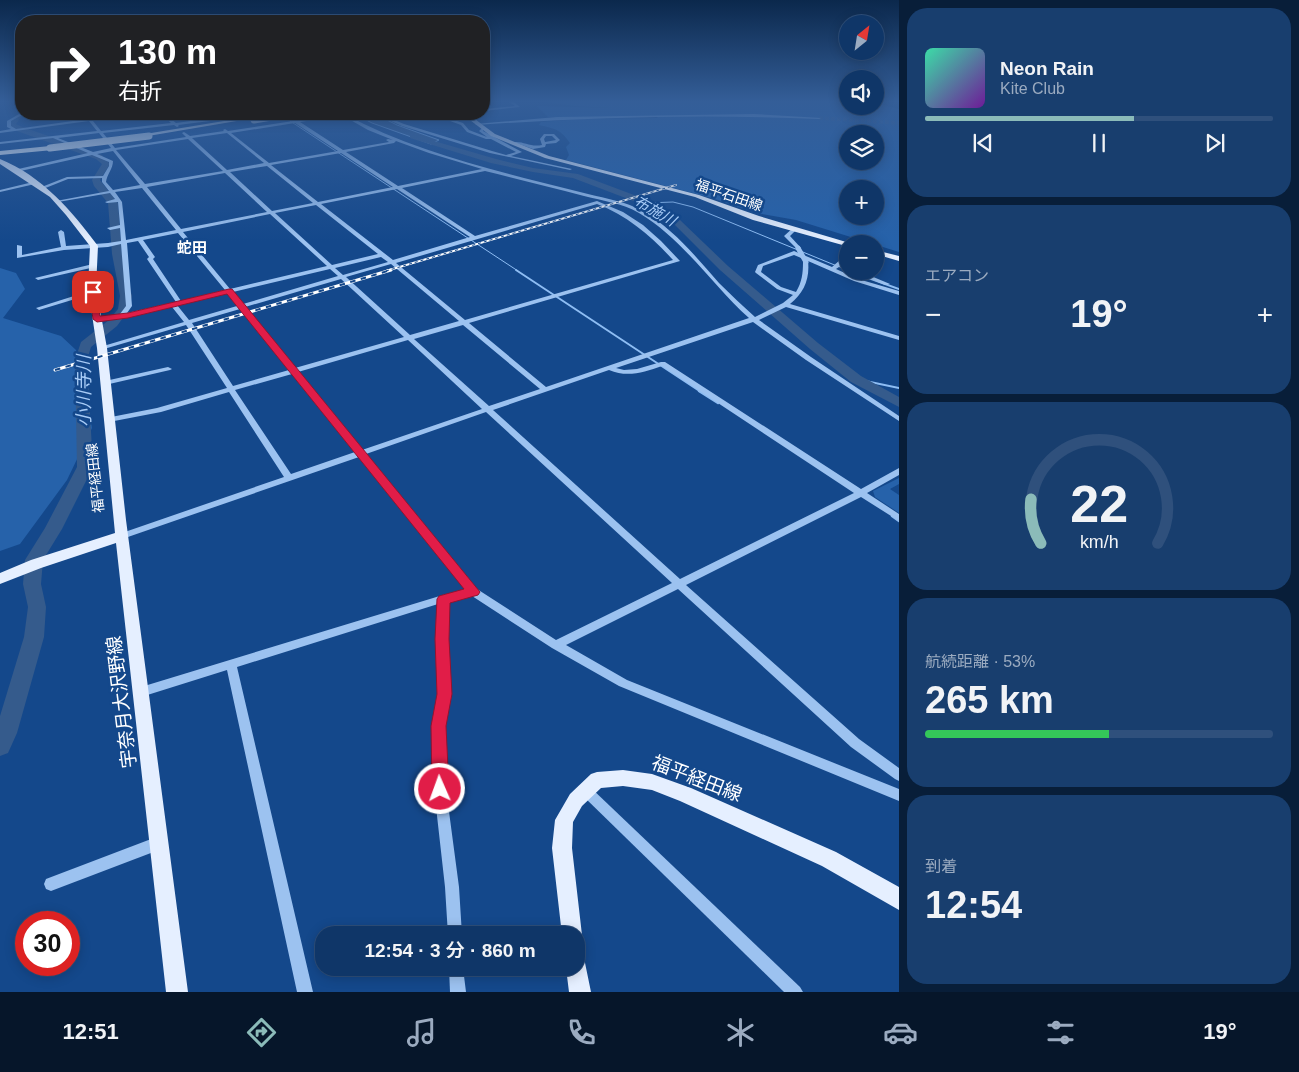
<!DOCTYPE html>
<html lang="ja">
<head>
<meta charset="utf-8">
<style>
	:root { --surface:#0f3668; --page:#183e6e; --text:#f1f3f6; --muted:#9babc0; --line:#2f507c; --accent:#8bbbb9 }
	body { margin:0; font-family:Helvetica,"Noto Sans JP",sans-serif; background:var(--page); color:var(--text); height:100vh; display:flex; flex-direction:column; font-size:19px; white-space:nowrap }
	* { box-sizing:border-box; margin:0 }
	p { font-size:16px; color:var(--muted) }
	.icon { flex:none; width:28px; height:28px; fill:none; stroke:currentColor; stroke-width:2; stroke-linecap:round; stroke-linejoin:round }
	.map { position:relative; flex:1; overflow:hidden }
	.panel { display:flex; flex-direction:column; gap:8px; padding:8px; background:#081e39; width:400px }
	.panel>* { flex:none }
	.banner { position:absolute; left:15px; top:15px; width:475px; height:105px; border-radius:20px; box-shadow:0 2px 12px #0003,0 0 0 1px var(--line); background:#202124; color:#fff; overflow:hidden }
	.needle { width:32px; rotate:30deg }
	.tools { position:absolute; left:839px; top:15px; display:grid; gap:10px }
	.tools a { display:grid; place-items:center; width:45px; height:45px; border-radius:50%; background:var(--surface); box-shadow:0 2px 12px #0003,0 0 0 1px var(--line); font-size:25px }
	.speed { position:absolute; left:15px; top:911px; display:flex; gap:10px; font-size:25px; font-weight:700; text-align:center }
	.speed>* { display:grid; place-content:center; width:65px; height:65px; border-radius:50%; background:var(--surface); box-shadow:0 2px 12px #0003,0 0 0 1px var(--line); line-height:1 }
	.speed .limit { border:8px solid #d22; background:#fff; color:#111 }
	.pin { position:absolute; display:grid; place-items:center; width:42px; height:42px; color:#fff; margin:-21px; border-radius:10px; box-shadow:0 2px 8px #0006 }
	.me { position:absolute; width:55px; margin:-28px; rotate:358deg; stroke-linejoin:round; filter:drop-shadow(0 0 4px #0008) }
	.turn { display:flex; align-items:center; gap:18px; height:105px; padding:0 20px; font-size:22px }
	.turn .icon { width:65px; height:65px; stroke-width:2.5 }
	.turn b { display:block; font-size:35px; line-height:42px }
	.big { font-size:38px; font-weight:600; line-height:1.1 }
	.panel .card { flex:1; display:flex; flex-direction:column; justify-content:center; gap:8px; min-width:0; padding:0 18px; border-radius:20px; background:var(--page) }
	.panel .dial { align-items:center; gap:0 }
	.dial svg { height:130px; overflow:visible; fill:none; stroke:var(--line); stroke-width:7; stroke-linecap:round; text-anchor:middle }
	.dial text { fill:var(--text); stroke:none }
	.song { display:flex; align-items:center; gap:15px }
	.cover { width:60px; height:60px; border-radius:8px; background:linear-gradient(135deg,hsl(160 70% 55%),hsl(280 70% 35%)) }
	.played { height:5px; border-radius:2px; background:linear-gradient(90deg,var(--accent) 60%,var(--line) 60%) }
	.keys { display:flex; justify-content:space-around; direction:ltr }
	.heat { display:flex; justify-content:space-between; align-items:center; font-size:28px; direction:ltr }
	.charge { height:8px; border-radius:4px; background:linear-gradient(90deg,#34c759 53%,var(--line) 0) }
	.trip { position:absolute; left:315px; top:926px; width:270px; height:50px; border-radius:20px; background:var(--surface); box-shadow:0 2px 12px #0003,0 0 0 1px var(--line); font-weight:600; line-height:50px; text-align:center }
	.tab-bar { display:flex; height:80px; justify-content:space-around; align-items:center; background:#06162a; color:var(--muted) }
	.tab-bar .icon { width:35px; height:35px }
	.tab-bar .active { color:var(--accent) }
	.tab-bar b { font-size:22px; color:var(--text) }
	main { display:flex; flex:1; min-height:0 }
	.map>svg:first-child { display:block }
	.green { fill:#2662aa; fill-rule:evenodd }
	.water { fill:#355b8c; stroke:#8ebdf3 }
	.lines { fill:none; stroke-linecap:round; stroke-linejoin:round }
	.stream-far2 { stroke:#8ebdf3; stroke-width:1 }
	.stream-far1 { stroke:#8ebdf3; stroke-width:2 }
	.stream { stroke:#8ebdf3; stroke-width:2.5 }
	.river { fill:#355b8c; fill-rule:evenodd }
	.minor-tunnel { stroke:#37639c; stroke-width:4; stroke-dasharray:4 2; stroke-linecap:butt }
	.minor { fill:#9cc2f0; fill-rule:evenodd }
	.major { fill:#e5efff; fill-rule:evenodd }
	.highway { fill:#fff; fill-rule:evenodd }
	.rail-far1-casing { stroke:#fff; stroke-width:2 }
	.rail-casing { stroke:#fff; stroke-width:3 }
	.rail-far1 { stroke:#14488b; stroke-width:1; stroke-dasharray:3; stroke-linecap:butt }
	.rail { stroke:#14488b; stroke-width:2; stroke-dasharray:5.5; stroke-linecap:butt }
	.minor-bridge { stroke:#9cc2f0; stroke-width:5 }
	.highway-bridge { stroke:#fff; stroke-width:7 }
	.route { fill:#e11d48; stroke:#92132f }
	.labels { text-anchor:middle; stroke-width:5; stroke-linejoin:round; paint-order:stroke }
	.far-street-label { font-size:14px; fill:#fff; stroke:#14488b }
	.far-water-label { font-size:15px; font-style:italic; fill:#a8ccf7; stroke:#14488b }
	.far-neighbourhood-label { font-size:15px; font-weight:bold; fill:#fff; stroke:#14488b }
	.water-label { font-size:18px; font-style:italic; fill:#a8ccf7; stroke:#14488b }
	.near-street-label { font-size:19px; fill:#fff; stroke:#14488b }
</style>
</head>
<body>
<main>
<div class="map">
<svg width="899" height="992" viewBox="0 0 899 992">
	<rect width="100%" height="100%" fill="#14488b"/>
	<g class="green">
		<path d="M545 102H847L848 106H875V103L899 109V252L796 220 757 213 712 198 566 160 569 155 566 147 570 143C560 129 556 129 539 125L541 122 581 119 657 118 659 116 548 117 537 106 612 108 575 106ZM848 134H875V161H848ZM848 189H875V216H848Z"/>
		<path d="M0 268 16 273 25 289 3 318 61 336 76 350 86 388 92 428 67 480 20 544 0 551Z"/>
		<path d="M899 478V484L890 489 899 495V513L875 497 873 491Z"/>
	</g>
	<path class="water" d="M355 114H375L397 125 439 140 431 144 372 123Z"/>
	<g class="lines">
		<g class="stream-far2">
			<path d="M284 117 518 271"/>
			<path d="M647 203 673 202 693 207 837 266"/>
		</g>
		<g class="stream-far1">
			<path d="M516 270 701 392"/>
			<path d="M849 271 899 289"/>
			<path d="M856 379 899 388"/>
		</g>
		<g class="stream">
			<path d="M699 391 718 403"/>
			<path d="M892 516 899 521"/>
		</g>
		<g class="river">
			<path d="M21 113 28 114 21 117 16 124 20 126 102 155 110 164 100 180 118 203 122 254 132 296 128 311 117 326 91 347 87 360 93 467 62 529 43 560 41 584 46 607 44 637 17 733 8 753 0 756V716L24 637 28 607 23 584 25 560 45 528 77 467 75 360 81 342 109 320 118 309 120 296 112 254 108 203 94 186 92 180 102 164 96 159 14 130 8 124 17 115Z"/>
			<path d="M410 134 496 159 533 168 578 174 650 201 680 220 728 266 818 343 861 376 899 397V407L851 382 810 349 720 270 674 224 644 205 573 178 533 172 491 163 410 138Z"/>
		</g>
		<path class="minor-tunnel" d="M819 118 899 123"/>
		<g class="minor">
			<path d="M509 102H514L520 107 484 111V109L515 106Z"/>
			<path d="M21 113 22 115 11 121V126L16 129 87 119 83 114H87L91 119 129 114H138L93 121 101 131 171 123 161 114H165L176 123 242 114H267L178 125 179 126 177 127 174 125 103 133 115 148 186 137 182 133 184 132 190 136 224 131 223 130 225 129 228 131 293 121 294 119 297 120 338 114 339 116 300 122 343 150 389 142 386 140 388 139 393 140 368 130 340 114H344C406 147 473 165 540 182 556 186 572 190 588 194 607 199 625 201 642 211 673 228 696 257 719 283 731 295 743 306 755 317L783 303 793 295 777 289 756 273 755 272 758 265 794 251 832 267 848 253V259L842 264 848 267V271L839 267 836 269 858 279 899 291V295L854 281 808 261C810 279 804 293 790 304L899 336V340L786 307 759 320 811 357 899 416V421L806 360 753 322 616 368 624 370 637 369 661 362H665L861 489 899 468V475L867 493 899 514V521L861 497 686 585 859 739 899 768V781L895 779 851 747 678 589 566 645 627 680 899 789V801L619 686 552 648 472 596 448 602 447 639 450 694 445 726 446 789 459 887 462 935H448L445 887 434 789 433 726 438 694 437 639 438 604 237 667 313 992H297L227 670 141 697 137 695 135 692 137 689 141 687 443 595 466 590 359 457 125 538H119L117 536 119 534 284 477 229 392 161 412 109 422H106L105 420 106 418 157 408 227 388 186 325 104 349H100V347L184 322 172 307 128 317 95 320 94 319 97 317 120 314 126 306 121 244 108 247 64 250 17 258V245L22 246V255L61 247 58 232 61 230 64 232 66 246 108 243 121 241 120 228 110 230 107 228 120 225 118 202 107 203 105 202 115 199 110 193 58 202 56 201 109 191 102 182V178L68 179 43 189 39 188 67 177 103 176 109 166V162L92 155 16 172 14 170 88 153 53 138 0 144V142L97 131 89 121 0 133V131L11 129 7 127V121ZM295 123 338 151 269 163 231 133ZM99 133 111 148 93 152 58 138ZM227 133 264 163 227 170 192 138ZM188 139 223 171 145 184 116 150ZM396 141 429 153 482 169 398 186 346 152 394 143ZM113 151 140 185 113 190 106 182C107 174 113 169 113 161L97 154ZM341 153 393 187 318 202 271 165ZM267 166 313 203 272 211 230 172ZM485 171C517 179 551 187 584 196 603 201 622 203 639 213 683 239 712 285 749 318L546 387 469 323 680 261 661 241 643 225 623 212 597 201 475 236 402 188ZM225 173 267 212 181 229 147 187ZM142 188 176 230 126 240 122 202 115 192ZM397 189 470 237 393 260 321 204ZM597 204C628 216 651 236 673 260L465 320 396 263ZM316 205 378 254 332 265 275 213ZM270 214 327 266 230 289 183 232ZM178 233 225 290 181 301 153 259 155 257 143 240ZM138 241 149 257 147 259 176 302 127 313 132 306 127 243ZM794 255 806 260 803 262C803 273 802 282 796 292L781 287 761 272 763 266ZM381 257 388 262 343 275 335 268ZM391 264 459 321 410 335 346 277ZM330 269 338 276 243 304 233 292ZM341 279 404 337 295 368 245 307ZM227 293 237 306 189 320 177 305ZM240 309 289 370 233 386 192 323ZM463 325 540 389 489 406 414 339ZM408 340 482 409 362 450 298 372ZM662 366 854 493 680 579 493 410 609 370C628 378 644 372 662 366ZM292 374 355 452 291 474 235 390ZM486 412 672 583 556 640 477 589 366 454Z"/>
			<path d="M375 114H380L404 124 492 151 506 155 516 152 491 139H486L467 132 461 125 431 114H436L463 123 469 130 487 137 479 131 482 128H484L483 131 522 152 511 156 572 169 570 170 490 153 402 126Z"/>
			<path d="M754 114 821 118 819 119C705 114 591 117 477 125L475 124 557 117Z"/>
			<path d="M544 134H554L560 140 556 143 546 144 545 147 533 149 519 144 510 143C522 139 529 148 542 145L540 139ZM546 136H552L556 140 545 142 544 139Z"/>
			<path d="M33 182 35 183V184L0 192V190Z"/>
			<path d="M794 227 797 229 790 236 801 248 798 250 784 236Z"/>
			<path d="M93 264 96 266 95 267 38 280 35 278Z"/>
			<path d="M850 271H859L890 284 885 285Z"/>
			<path d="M93 290 96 292 95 293 39 310 36 308Z"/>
			<path d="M168 367 172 369 170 370 105 385 101 383 105 381Z"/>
			<path d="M586 785 590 787 800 987 803 992H784L582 795 580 791 582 787Z"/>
			<path d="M159 836 164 838 166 843 164 848 51 891 46 889 44 884 46 879Z"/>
			<path d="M449 968H463L466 992H450Z"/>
		</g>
		<g class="major">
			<path d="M462 114H468L495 134 549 156 699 195 759 216 853 244 846 246 753 220 695 197 545 158 491 136Z"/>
			<path d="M0 159C42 176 72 211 98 246L96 288 107 348 126 520 188 992H166L116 543 41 568 0 584V573L31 560 115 533 97 348 88 288 90 246 66 215 50 197 0 164Z"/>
			<path d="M875 250 899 256V261L875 254Z"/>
			<path d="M623 770 652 774 691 788 836 852 899 887V910L822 866 680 801 652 790 623 786 601 788 582 806 573 822 572 848 582 935 579 942 576 944V935H562L552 848 555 820 570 794 591 774 597 772Z"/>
			<path d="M576 955 584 958 591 992H569L566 968H576Z"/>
		</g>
		<g class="highway">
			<path d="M266 114 273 115 148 136 145 134Z"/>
			<path d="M50 146H53V150L0 155V151Z"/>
		</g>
		<defs>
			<path id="rail-far1" d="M386 271 676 185"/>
			<path id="rail" d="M55 370 391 270"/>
		</defs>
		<use href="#rail-far1" class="rail-far1-casing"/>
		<use href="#rail" class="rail-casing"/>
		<use href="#rail-far1" class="rail-far1"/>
		<use href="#rail" class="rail"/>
		<path class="minor-bridge" d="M798 248 806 262"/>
		<g class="highway-bridge">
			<path d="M254 120 289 114"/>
			<path d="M50 148 149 136"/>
		</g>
	</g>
	<linearGradient id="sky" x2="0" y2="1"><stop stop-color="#0b284c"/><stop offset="0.42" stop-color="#345e98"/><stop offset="1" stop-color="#345e98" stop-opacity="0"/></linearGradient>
	<rect width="899" height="241" fill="url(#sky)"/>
	<path class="route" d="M229 289H232L480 592 478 595 450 603 449 639 452 694 446 726 449 789 446 794 440 797 435 794 432 789 431 726 437 694 435 639 437 599 439 596 464 589 227 294 128 318 97 322 93 319 89 292 93 290 97 292 100 316 128 313Z"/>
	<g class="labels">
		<g class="far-street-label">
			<text transform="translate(729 195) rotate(19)" y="5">福平石田線</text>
			<text transform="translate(95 478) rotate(-96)" y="5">福平経田線</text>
		</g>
		<g class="far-water-label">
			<text transform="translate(655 211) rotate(30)" y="5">布施川</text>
		</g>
		<g class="far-neighbourhood-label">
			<text x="192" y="253">蛇田</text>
		</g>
		<g class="water-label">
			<text transform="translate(84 391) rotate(-90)" y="6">小川寺川</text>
		</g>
		<g class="near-street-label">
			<text transform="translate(121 702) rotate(-97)" y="7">宇奈月大沢野線</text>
			<text transform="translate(697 778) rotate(21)" y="7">福平経田線</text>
		</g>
	</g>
</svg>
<div class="tools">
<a><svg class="needle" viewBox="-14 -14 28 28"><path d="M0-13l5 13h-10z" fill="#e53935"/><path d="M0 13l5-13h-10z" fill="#9babc0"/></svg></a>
<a><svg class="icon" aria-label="sound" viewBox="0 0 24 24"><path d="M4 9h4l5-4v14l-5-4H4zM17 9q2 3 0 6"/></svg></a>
<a><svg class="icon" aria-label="layers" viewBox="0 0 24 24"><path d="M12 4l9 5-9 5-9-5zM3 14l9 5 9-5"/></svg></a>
<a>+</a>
<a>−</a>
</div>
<div class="speed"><div class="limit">30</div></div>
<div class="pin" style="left:93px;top:292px;background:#d93025"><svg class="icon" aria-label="arrive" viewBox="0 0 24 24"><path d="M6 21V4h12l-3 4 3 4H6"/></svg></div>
<svg class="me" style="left:440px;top:789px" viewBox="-20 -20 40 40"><circle r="17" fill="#e11d48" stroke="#fff" stroke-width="3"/><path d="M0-11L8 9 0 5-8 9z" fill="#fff"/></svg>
<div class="trip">12:54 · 3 分 · 860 m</div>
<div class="banner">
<div class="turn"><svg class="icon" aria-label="right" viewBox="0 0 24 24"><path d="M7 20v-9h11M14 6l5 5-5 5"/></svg><div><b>130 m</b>右折</div></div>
</div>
</div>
<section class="panel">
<div class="card">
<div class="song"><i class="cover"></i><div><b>Neon Rain</b><p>Kite Club</p></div></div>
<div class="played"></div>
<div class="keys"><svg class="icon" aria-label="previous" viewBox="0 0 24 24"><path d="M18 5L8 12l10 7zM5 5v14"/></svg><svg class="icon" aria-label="pause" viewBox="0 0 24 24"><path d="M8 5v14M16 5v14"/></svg><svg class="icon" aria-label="next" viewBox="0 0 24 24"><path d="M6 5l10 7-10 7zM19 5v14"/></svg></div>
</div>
<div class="card"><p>エアコン</p>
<div class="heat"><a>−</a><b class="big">19°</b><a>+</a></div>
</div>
<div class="card dial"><svg viewBox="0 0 100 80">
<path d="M14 69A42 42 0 1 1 86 69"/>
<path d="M14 69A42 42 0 0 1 8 42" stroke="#8bbbb9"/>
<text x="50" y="56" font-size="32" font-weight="700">22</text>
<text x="50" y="72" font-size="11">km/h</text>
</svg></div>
<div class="card"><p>航続距離 · 53%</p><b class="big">265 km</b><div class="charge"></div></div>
<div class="card"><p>到着</p><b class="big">12:54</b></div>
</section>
</main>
<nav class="tab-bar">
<b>12:51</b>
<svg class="icon active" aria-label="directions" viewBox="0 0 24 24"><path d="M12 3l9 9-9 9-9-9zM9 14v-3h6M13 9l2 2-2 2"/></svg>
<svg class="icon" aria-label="music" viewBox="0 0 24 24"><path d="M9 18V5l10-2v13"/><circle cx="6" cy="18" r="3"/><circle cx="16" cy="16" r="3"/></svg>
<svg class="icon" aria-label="phone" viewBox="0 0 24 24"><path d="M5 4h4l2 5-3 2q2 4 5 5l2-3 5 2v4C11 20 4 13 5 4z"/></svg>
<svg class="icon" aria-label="climate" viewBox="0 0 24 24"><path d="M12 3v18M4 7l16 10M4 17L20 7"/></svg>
<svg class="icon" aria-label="car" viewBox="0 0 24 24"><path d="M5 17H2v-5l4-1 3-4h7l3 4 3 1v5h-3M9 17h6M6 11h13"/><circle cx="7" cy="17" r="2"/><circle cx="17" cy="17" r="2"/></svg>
<svg class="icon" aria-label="filters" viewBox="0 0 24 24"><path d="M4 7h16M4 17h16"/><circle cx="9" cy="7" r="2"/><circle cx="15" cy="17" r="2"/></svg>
<b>19°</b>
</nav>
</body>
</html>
